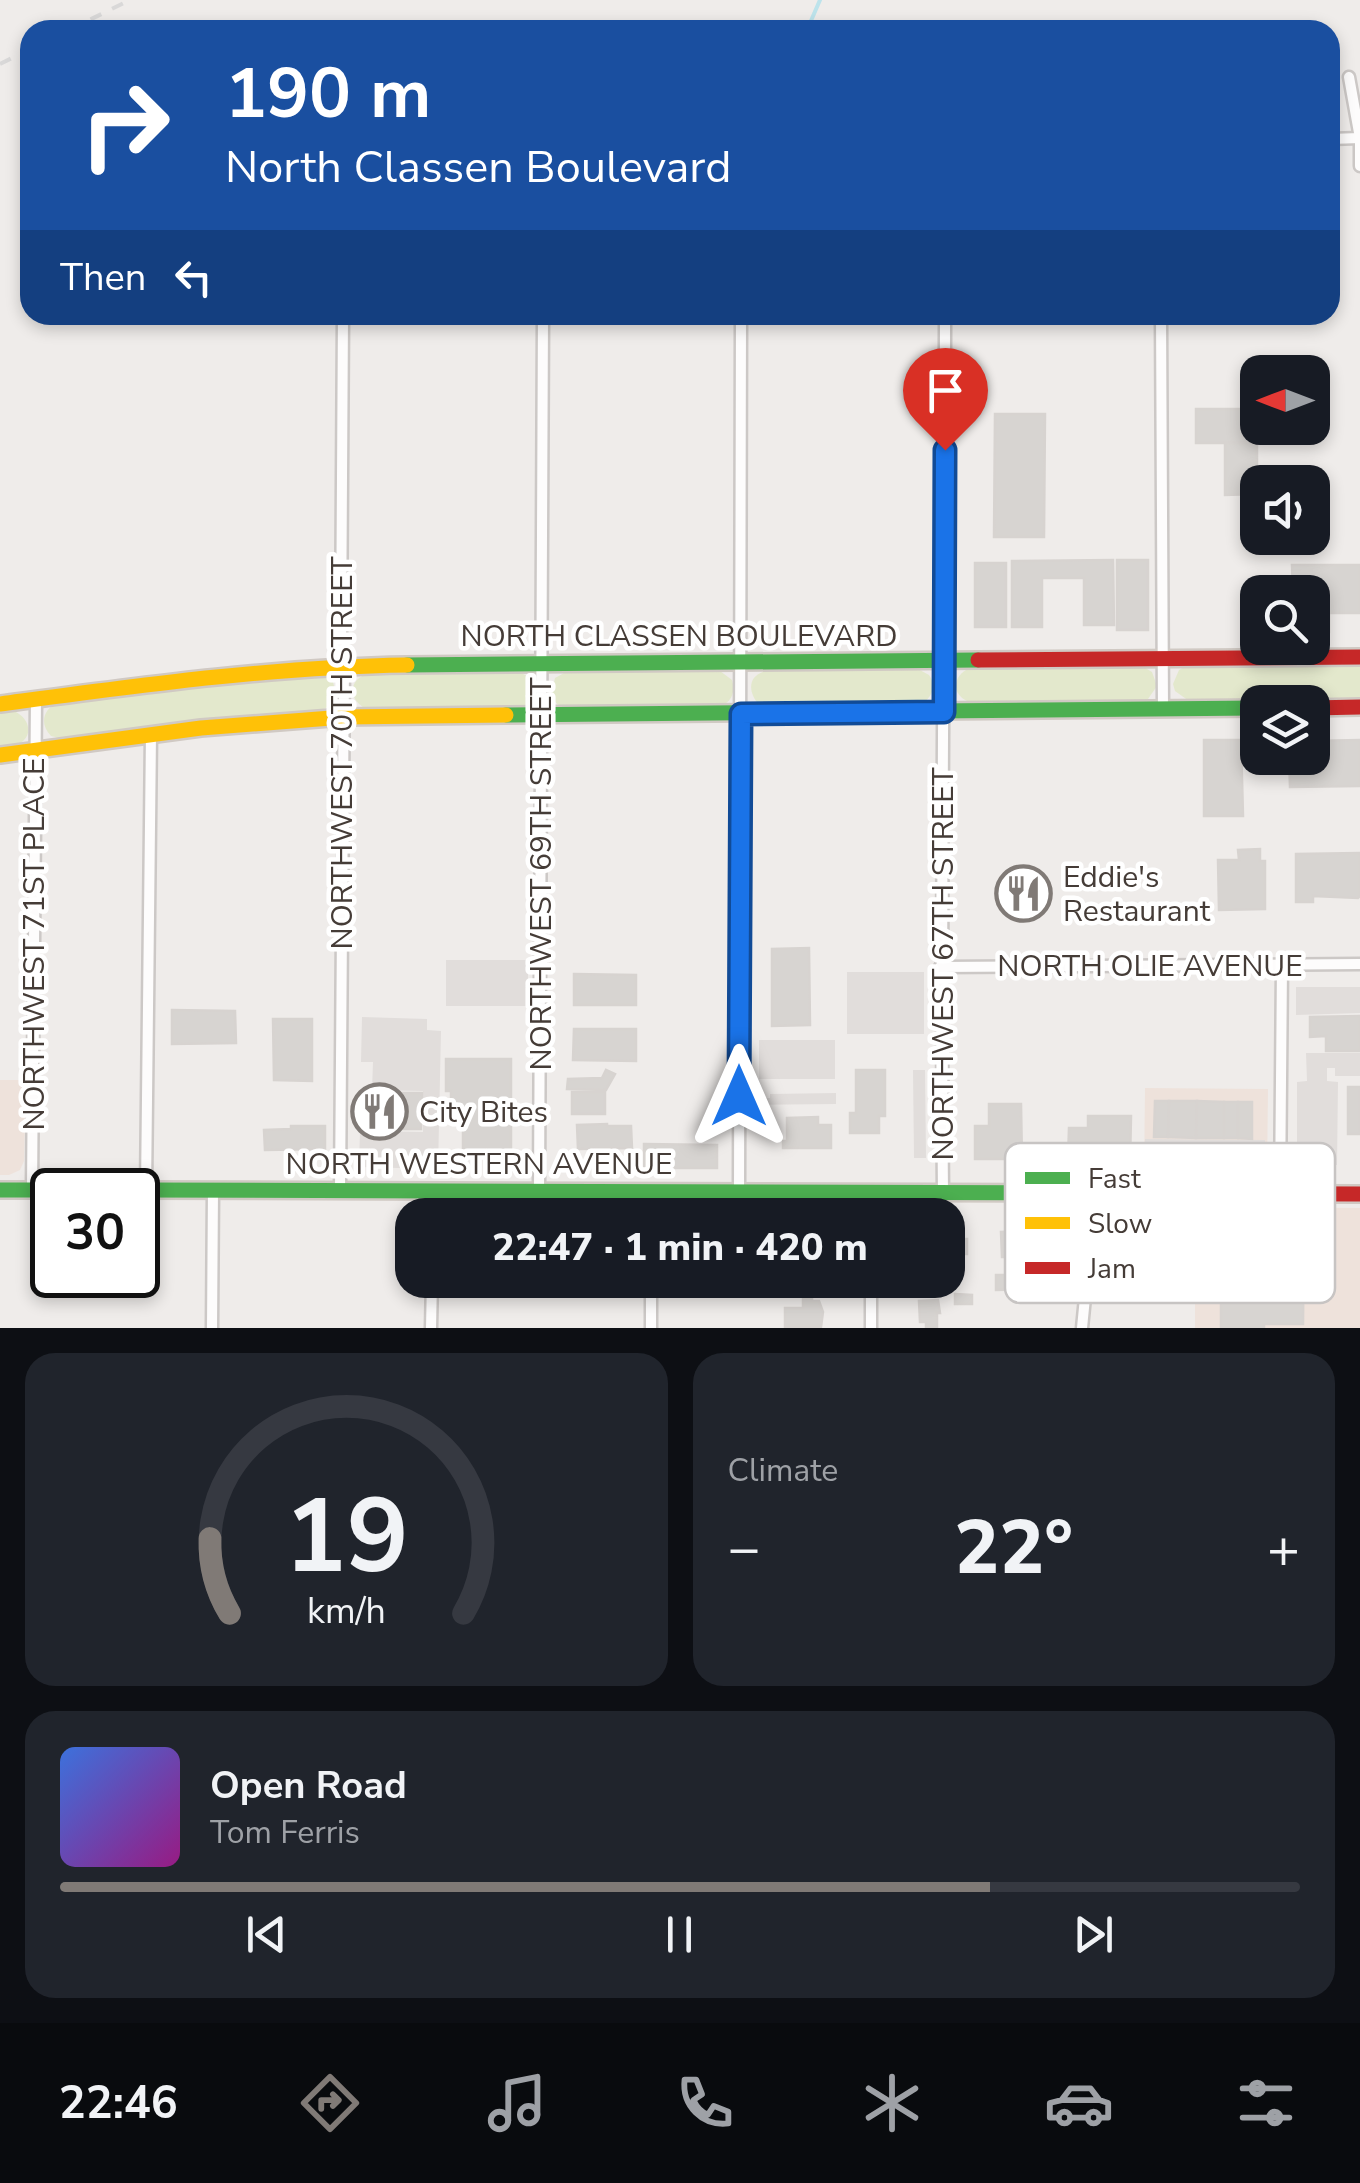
<!DOCTYPE html>
<html lang="en">
<head>
<meta charset="utf-8">
<style>
	:root { --surface:#171b24; --page:#20242c; --text:#f1f3f6; --muted:#9ea1a6; --line:#363941; --accent:#807a76 }
	body { margin:0; font-family:"Nunito Sans",sans-serif; background:var(--page); color:var(--text); height:100vh; display:flex; flex-direction:column; font-size:38px; white-space:nowrap }
	* { box-sizing:border-box; margin:0 }
	p { font-size:32px; color:var(--muted) }
	.icon { flex:none; width:55px; height:55px; fill:none; stroke:currentColor; stroke-width:2; stroke-linecap:round; stroke-linejoin:round }
	.map { position:relative; height:1328px; overflow:hidden }
	.side { display:flex; flex-direction:column; gap:25px; padding:25px; background:#0d0f14; flex:1 }
	.side>* { flex:none }
	.top-card { position:absolute; left:20px; top:20px; width:1320px; height:305px; border-radius:30px; box-shadow:0 5px 15px #0003; background:#1a4fa0; color:#fff; overflow:hidden }
	.needle { width:65px; rotate:270deg }
	.controls { position:absolute; left:1240px; top:355px; display:grid; gap:20px }
	.controls a { display:grid; place-items:center; width:90px; height:90px; border-radius:20px; background:var(--surface); box-shadow:0 5px 15px #0003; font-size:50px }
	.speed { position:absolute; left:30px; top:1168px; display:flex; gap:20px; font-size:50px; font-weight:700; text-align:center }
	.speed>* { display:grid; place-content:center; width:130px; height:130px; border-radius:50%; background:var(--surface); box-shadow:0 5px 15px #0003; line-height:1 }
	.speed .limit { border:5px solid #111; border-radius:15px; background:#fff; color:#111 }
	.pin { position:absolute; display:grid; place-items:center; width:85px; height:85px; color:#fff; margin:-102px -42px; border-radius:50% 50% 50% 0; rotate:-45deg; box-shadow:0 0 10px #0007 }
	.pin .icon { rotate:45deg }
	.me { position:absolute; width:110px; margin:-55px; rotate:0deg; stroke-linejoin:round; filter:drop-shadow(0 0 8px #0008) }
	.turn { display:flex; align-items:center; gap:35px; height:210px; padding:0 40px; font-size:45px }
	.turn .icon { width:130px; height:130px; stroke-width:2.5 }
	.turn b { display:block; font-size:70px; line-height:85px }
	.then { display:flex; align-items:center; height:95px; padding:0 40px; background:#0003; gap:20px; font-size:38px }
	.big { font-size:75px; font-weight:800; line-height:1.1 }
	.side .tile { flex:1; display:flex; flex-direction:column; justify-content:center; gap:15px; min-width:0; padding:0 35px; border-radius:30px; background:var(--page) }
	.side .dial { align-items:center; gap:0 }
	.dial svg { height:260px; overflow:visible; fill:none; stroke:var(--line); stroke-width:7; stroke-linecap:round; text-anchor:middle }
	.dial text { fill:var(--text); stroke:none }
	.song { display:flex; align-items:center; gap:30px }
	.cover { width:120px; height:120px; border-radius:15px; background:linear-gradient(135deg,hsl(220 70% 55%),hsl(310 70% 35%)) }
	.played { height:10px; border-radius:5px; background:linear-gradient(90deg,var(--accent) 75%,var(--line) 75%) }
	.keys { display:flex; justify-content:space-around; direction:ltr }
	.heat { display:flex; justify-content:space-between; align-items:center; font-size:55px; direction:ltr }
	.side .tiles { flex:1; display:grid; gap:25px; grid-template-columns:1fr 1fr }
	.tile:last-child { grid-column:span 2 }
	.trip { position:absolute; left:395px; top:1198px; width:570px; height:100px; border-radius:30px; background:var(--surface); box-shadow:0 5px 15px #0003; font-weight:800; line-height:100px; text-align:center }
	.dock { display:flex; height:160px; justify-content:space-around; align-items:center; background:#090b0e; color:var(--muted) }
	.dock .icon { width:70px; height:70px }
	.dock .current { color:var(--accent) }
	.dock b { font-size:45px; color:var(--text) }
	.map>svg:first-child { display:block }
	.commercial { fill:#eee2db }
	.green { fill:#e3e8cc }
	.parking { fill:#e1dddb }
	.lines { fill:none; stroke-linecap:round; stroke-linejoin:round }
	.stream { stroke:#bde3eb; stroke-width:4 }
	.building { fill:#d7d4d1; stroke:#d7d3d0; stroke-width:2.5 }
	.street-casing { stroke:#ccc8c6; stroke-width:15 }
	.fast-casing { stroke:#d0c9c3; stroke-width:20 }
	.slow-casing { stroke:#d0c9c3; stroke-width:20 }
	.jam-casing { stroke:#d0c9c3; stroke-width:20 }
	.street { stroke:#fdfcfc; stroke-width:10 }
	.fast { stroke:#4caf50; stroke-width:15 }
	.slow { stroke:#ffc107; stroke-width:15 }
	.jam { stroke:#c62828; stroke-width:15 }
	.rail { stroke:#d9d8d8; stroke-width:4; stroke-dasharray:12 12; stroke-linecap:butt }
	.route-casing { stroke:#114b97; stroke-width:25 }
	.route { stroke:#1a73e8; stroke-width:18 }
	.labels { text-anchor:middle; stroke-width:9; stroke-linejoin:round; paint-order:stroke }
	.street-label { font-size:30px; fill:#453c37; stroke:#fff }
	.poi-label { font-size:30px; fill:#453c37; stroke:#fff; text-anchor:start }
	.key { fill:#fff; stroke:#c7c4c3; stroke-width:2.5 }
	.key-label { font-size:28px; fill:#453c37 }
</style>
</head>
<body>
<div class="map">
<svg width="1360" height="1328" viewBox="0 0 1360 1328">
	<rect width="100%" height="100%" fill="#efecea"/>
	<g class="commercial">
		<path d="M0 1080H26L24 1161 20 1170 9 1175H0Z"/>
		<path d="M1145 1088 1268 1089 1267 1173 1263 1177 1144 1175Z"/>
		<path d="M1195 1207 1360 1208V1328H1195Z"/>
	</g>
	<g class="green">
		<path d="M1360 663V699L1189 701 1175 691 1173 684 1179 670 1186 666Z"/>
		<path d="M1142 666 1152 672 1157 686 1148 699 1141 701H967C950 693 954 674 970 668Z"/>
		<path d="M918 669 929 675C937 686 932 698 921 704L766 707 759 705C748 692 747 676 766 671Z"/>
		<path d="M720 671 732 680C736 693 731 703 718 707L568 709 557 704 551 696 555 678 566 672Z"/>
		<path d="M518 672C534 676 539 691 528 704L518 708 369 710C348 702 346 679 370 673Z"/>
		<path d="M323 674 333 682 336 695 332 705 319 711 242 716 64 739 51 736C40 725 42 710 57 703L224 681Z"/>
		<path d="M8 709C27 713 38 735 17 745 14 746 4 747 0 748V710Z"/>
	</g>
	<g class="parking">
		<rect x="446" y="960" width="82" height="46"/>
		<rect x="847" y="972" width="77" height="62"/>
		<path d="M1296 987H1360V1013L1296 1015Z"/>
		<path d="M362 1017 427 1019V1030L441 1031 438 1169 359 1167 360 1131 423 1132V1091L372 1090 373 1062H361Z"/>
		<rect x="759" y="1040" width="76" height="39"/>
		<path d="M1306 1053H1360V1076H1335V1068H1327V1081L1338 1082 1337 1165 1297 1166V1082L1307 1081Z"/>
		<path d="M913 1070H925L926 1158H914Z"/>
		<path d="M836 1093V1104L749 1105V1098H770V1094Z"/>
		<path d="M1145 1139 1265 1140V1174H1144Z"/>
	</g>
	<g class="lines">
		<path class="stream" d="M807 30 820 0"/>
	</g>
	<g class="building">
		<rect x="1196" y="409" width="61" height="34"/>
		<path d="M995 414H1045L1044 537H994Z"/>
		<path d="M1225 443H1257V494L1225 495Z"/>
		<path d="M1113 560 1114 625H1084V578H1042V627H1012V561Z"/>
		<rect x="1117" y="560" width="31" height="70"/>
		<rect x="975" y="563" width="31" height="64"/>
		<path d="M1292 565H1360V613H1329V632H1312V592H1293Z"/>
		<path d="M1204 740H1241L1243 816H1204Z"/>
		<path d="M1360 740V786L1290 787 1289 758H1312V741Z"/>
		<path d="M1260 849V861H1265V909L1219 910 1218 860H1239L1238 850Z"/>
		<path d="M1360 853V896L1358 898 1313 896V902H1296V854Z"/>
		<path d="M809 948 810 1025 772 1026V949Z"/>
		<path d="M574 974 636 975V1005H574Z"/>
		<path d="M172 1010 235 1011 236 1043 172 1044Z"/>
		<path d="M1360 1016V1051H1326V1036L1310 1037V1017Z"/>
		<path d="M273 1019H312V1081L274 1080Z"/>
		<path d="M574 1029H636V1061L573 1060Z"/>
		<path d="M446 1059H511V1151L463 1152V1125L458 1124V1104H451V1091H446Z"/>
		<path d="M606 1070 615 1074 606 1090 567 1089 568 1079 602 1078Z"/>
		<path d="M856 1070H885V1116H879V1133H850V1113H856Z"/>
		<rect x="1348" y="1087" width="12" height="47"/>
		<rect x="572" y="1092" width="33" height="22"/>
		<path d="M366 1093H422L421 1129H367Z"/>
		<path d="M1155 1101H1169L1168 1137H1154Z"/>
		<path d="M1169 1101H1197L1196 1138 1168 1137Z"/>
		<path d="M1197 1101 1224 1102V1138H1196Z"/>
		<rect x="1224" y="1102" width="14" height="36"/>
		<path d="M1238 1102H1252V1139L1238 1138Z"/>
		<path d="M989 1104H1021L1022 1159H975V1126H989Z"/>
		<path d="M1088 1116H1131L1130 1164 1079 1163V1160H1068L1069 1128H1088Z"/>
		<path d="M818 1117V1125H831V1148H783V1141H787V1118Z"/>
		<path d="M607 1124V1126H631L632 1148 578 1149 577 1125Z"/>
		<path d="M291 1126H325V1149L265 1150 264 1130 291 1129Z"/>
		<path d="M644 1144 717 1145V1168H644Z"/>
		<path d="M1304 1220 1303 1324H1264V1328H1221V1283H1264L1263 1221Z"/>
		<path d="M1027 1231 1028 1245H1049L1051 1289 996 1290V1275H1017L1016 1257H1002L1001 1232Z"/>
		<rect x="955" y="1239" width="12" height="15"/>
		<path d="M793 1280H822V1289L793 1290Z"/>
		<path d="M939 1280 940 1290H923V1286H920V1280Z"/>
		<path d="M955 1294 972 1295V1304H955Z"/>
		<path d="M803 1298H812V1301H819L823 1312 821 1327H785V1308H803Z"/>
		<path d="M938 1300 940 1313H937V1328H926V1322H920L919 1301Z"/>
	</g>
	<g class="lines">
		<defs>
			<g id="street">
				<path d="M1349 77 1360 138V166"/>
				<path d="M1330 139 1360 138"/>
				<path d="M1161 315 1163 710"/>
				<path d="M940 967 1360 964"/>
				<path d="M32 1190 36 699"/>
				<path d="M146 1190 151 734"/>
				<path d="M340 1191 344 666 341 641 343 315"/>
				<path d="M539 1192 543 315"/>
				<path d="M651 1192V1215"/>
				<path d="M943 1192C940 900 945 608 945 315"/>
				<path d="M739 1193 741 315"/>
				<path d="M1280 1194 1282 966"/>
				<path d="M432 1215V1192"/>
				<path d="M871 1215V1192"/>
				<path d="M651 1280V1328"/>
				<path d="M871 1280V1328"/>
				<path d="M212 1328 213 1190"/>
				<path d="M431 1328 432 1280"/>
				<path d="M1082 1328 1090 1247"/>
			</g>
			<g id="fast">
				<path d="M407 665 978 660"/>
				<path d="M506 715 1258 708"/>
				<path d="M0 1190H68"/>
				<path d="M138 1190 1109 1193"/>
			</g>
			<g id="slow">
				<path d="M0 704C135 686 270 667 407 665"/>
				<path d="M0 755 201 728 344 717 506 715"/>
			</g>
			<g id="jam">
				<path d="M978 660 1360 657"/>
				<path d="M1312 708 1360 707"/>
				<path d="M1109 1193 1360 1194"/>
			</g>
		</defs>
		<use href="#street" class="street-casing"/>
		<use href="#fast" class="fast-casing"/>
		<use href="#slow" class="slow-casing"/>
		<use href="#jam" class="jam-casing"/>
		<use href="#street" class="street"/>
		<use href="#fast" class="fast"/>
		<use href="#slow" class="slow"/>
		<use href="#jam" class="jam"/>
		<g class="rail">
			<path d="M69 30 130 0"/>
			<path d="M0 64 30 49"/>
		</g>
	</g>
	<g class="lines">
		<defs>
			<path id="route" d="M739 1096 741 714 944 712 945 450"/>
		</defs>
		<use href="#route" class="route-casing"/>
		<use href="#route" class="route"/>
	</g>
	<defs>
		<symbol id="restaurant-ring" viewBox="-11 -11 22 22"><circle r="9.5" fill="#fff" stroke="#807a76" stroke-width="1.5"/><path d="M-5-6h1v4h1v-4h1v4h1v-4h1v5L-1.5 .5V6h-2V.5L-5-1ZM5-6V6H3V1.5H1.5Q1.5-4 5-6Z" fill="#807a76"/></symbol>
	</defs>
	<g fill-rule="evenodd">
		<use href="#restaurant-ring" x="992" y="862" width="63" height="63"/>
		<use href="#restaurant-ring" x="348" y="1080" width="63" height="63"/>
	</g>
	<g class="labels">
		<g class="street-label">
			<text x="679" y="646">NORTH CLASSEN BOULEVARD</text>
			<text transform="translate(342 753) rotate(-90)" y="10">NORTHWEST 70TH STREET</text>
			<text transform="translate(541 874) rotate(-90)" y="10">NORTHWEST 69TH STREET</text>
			<text transform="translate(34 944) rotate(-90)" y="10">NORTHWEST 71ST PLACE</text>
			<text transform="translate(943 964) rotate(-90)" y="10">NORTHWEST 67TH STREET</text>
			<text x="1150" y="976">NORTH OLIE AVENUE</text>
			<text x="479" y="1174">NORTH WESTERN AVENUE</text>
		</g>
		<g class="poi-label">
			<text x="1063" y="887">Eddie's<tspan x="1063" dy="34">Restaurant</tspan></text>
			<text x="419" y="1122">City Bites</text>
		</g>
	</g>
	<rect x="1005" y="1143" width="330" height="160" rx="15" class="key"/>
	<rect x="1025" y="1172" width="45" height="12" fill="#4caf50"/>
	<rect x="1025" y="1217" width="45" height="12" fill="#ffc107"/>
	<rect x="1025" y="1262" width="45" height="12" fill="#c62828"/>
	<g class="key-label">
		<text x="1088" y="1188">Fast</text>
		<text x="1088" y="1233">Slow</text>
		<text x="1088" y="1278">Jam</text>
	</g>
</svg>
<div class="controls">
<a><svg class="needle" viewBox="-14 -14 28 28"><path d="M0-13l5 13h-10z" fill="#e53935"/><path d="M0 13l5-13h-10z" fill="#9ea1a6"/></svg></a>
<a><svg class="icon" aria-label="sound" viewBox="0 0 24 24"><path d="M4 9h4l5-4v14l-5-4H4zM17 9q2 3 0 6"/></svg></a>
<a><svg class="icon" aria-label="search" viewBox="0 0 24 24"><circle cx="10" cy="10" r="6"/><path d="M15 15l6 6"/></svg></a>
<a><svg class="icon" aria-label="layers" viewBox="0 0 24 24"><path d="M12 4l9 5-9 5-9-5zM3 14l9 5 9-5"/></svg></a>
</div>
<div class="speed"><div class="limit">30</div></div>
<div class="pin" style="left:945px;top:450px;background:#d93025"><svg class="icon" aria-label="arrive" viewBox="0 0 24 24"><path d="M6 21V4h12l-3 4 3 4H6"/></svg></div>
<svg class="me" style="left:739px;top:1096px" viewBox="-20 -20 40 40"><path d="M0-17L14 15 0 8-14 15z" fill="#1a73e8" stroke="#fff" stroke-width="4"/></svg>
<div class="trip">22:47 · 1 min · 420 m</div>
<div class="top-card">
<div class="turn"><svg class="icon" aria-label="right" viewBox="0 0 24 24"><path d="M7 20v-9h11M14 6l5 5-5 5"/></svg><div><b>190 m</b>North Classen Boulevard</div></div>
<div class="then">Then<svg class="icon" aria-label="left" viewBox="0 0 24 24"><path d="M17 20v-9H6M10 6l-5 5 5 5"/></svg></div>
</div>
</div>
<section class="side">
<div class="tiles">
<div class="tile dial"><svg viewBox="0 0 100 80">
<path d="M14 69A42 42 0 1 1 86 69"/>
<path d="M14 69A42 42 0 0 1 8 46" stroke="#807a76"/>
<text x="50" y="56" font-size="32" font-weight="700">19</text>
<text x="50" y="72" font-size="11">km/h</text>
</svg></div>
<div class="tile"><p>Climate</p>
<div class="heat"><a>−</a><b class="big">22°</b><a>+</a></div>
</div>
<div class="tile">
<div class="song"><i class="cover"></i><div><b>Open Road</b><p>Tom Ferris</p></div></div>
<div class="played"></div>
<div class="keys"><svg class="icon" aria-label="previous" viewBox="0 0 24 24"><path d="M18 5L8 12l10 7zM5 5v14"/></svg><svg class="icon" aria-label="pause" viewBox="0 0 24 24"><path d="M8 5v14M16 5v14"/></svg><svg class="icon" aria-label="next" viewBox="0 0 24 24"><path d="M6 5l10 7-10 7zM19 5v14"/></svg></div>
</div>
</div>
</section>
<nav class="dock">
<b>22:46</b>
<svg class="icon current" aria-label="directions" viewBox="0 0 24 24"><path d="M12 3l9 9-9 9-9-9zM9 14v-3h6M13 9l2 2-2 2"/></svg>
<svg class="icon" aria-label="music" viewBox="0 0 24 24"><path d="M9 18V5l10-2v13"/><circle cx="6" cy="18" r="3"/><circle cx="16" cy="16" r="3"/></svg>
<svg class="icon" aria-label="phone" viewBox="0 0 24 24"><path d="M5 4h4l2 5-3 2q2 4 5 5l2-3 5 2v4C11 20 4 13 5 4z"/></svg>
<svg class="icon" aria-label="climate" viewBox="0 0 24 24"><path d="M12 3v18M4 7l16 10M4 17L20 7"/></svg>
<svg class="icon" aria-label="car" viewBox="0 0 24 24"><path d="M5 17H2v-5l4-1 3-4h7l3 4 3 1v5h-3M9 17h6M6 11h13"/><circle cx="7" cy="17" r="2"/><circle cx="17" cy="17" r="2"/></svg>
<svg class="icon" aria-label="filters" viewBox="0 0 24 24"><path d="M4 7h16M4 17h16"/><circle cx="9" cy="7" r="2"/><circle cx="15" cy="17" r="2"/></svg>
</nav>
</body>
</html>
